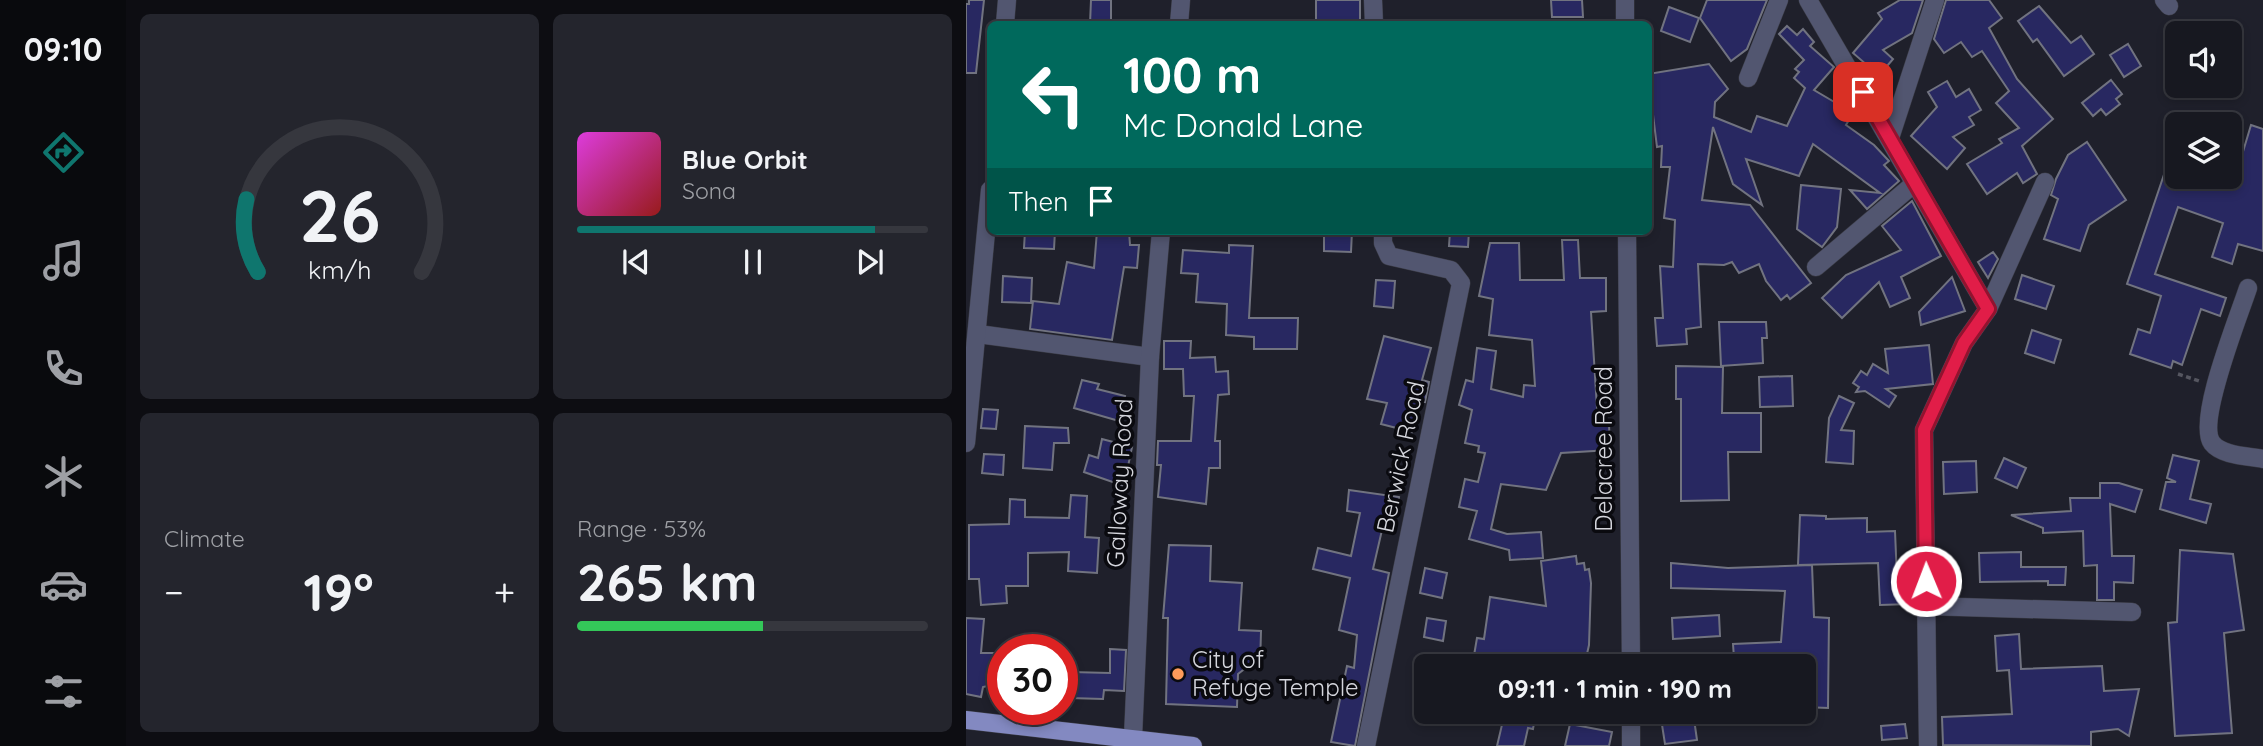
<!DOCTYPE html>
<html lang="en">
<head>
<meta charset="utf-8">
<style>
	:root { --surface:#171820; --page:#24252d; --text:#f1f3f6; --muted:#9ea0a5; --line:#36373e; --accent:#0f766e }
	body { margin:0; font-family:Quicksand,sans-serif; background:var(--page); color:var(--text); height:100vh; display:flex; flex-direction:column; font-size:26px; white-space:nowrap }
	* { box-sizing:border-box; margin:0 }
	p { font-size:23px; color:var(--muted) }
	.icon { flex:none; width:38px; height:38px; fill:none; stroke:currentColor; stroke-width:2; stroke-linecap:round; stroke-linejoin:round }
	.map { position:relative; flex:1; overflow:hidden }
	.details { display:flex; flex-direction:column; gap:14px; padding:14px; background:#0d0d12; width:840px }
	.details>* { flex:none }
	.guide { position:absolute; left:21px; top:21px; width:665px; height:214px; border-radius:10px; box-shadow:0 4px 10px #0003,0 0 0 2px var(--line); background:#00695c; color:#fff; overflow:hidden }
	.tools { position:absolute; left:1199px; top:21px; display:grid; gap:14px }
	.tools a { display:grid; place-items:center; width:77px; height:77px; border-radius:10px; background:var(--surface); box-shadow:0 4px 10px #0003,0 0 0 2px var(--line); font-size:35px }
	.speed { position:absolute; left:21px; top:634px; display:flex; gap:14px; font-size:35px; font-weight:700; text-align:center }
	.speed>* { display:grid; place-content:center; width:91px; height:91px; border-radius:50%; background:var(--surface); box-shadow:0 4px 10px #0003,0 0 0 2px var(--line); line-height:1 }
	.speed .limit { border:10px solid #d22; background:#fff; color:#111 }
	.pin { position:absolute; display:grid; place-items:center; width:60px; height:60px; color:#fff; margin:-30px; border-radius:14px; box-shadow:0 4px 10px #0006 }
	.me { position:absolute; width:77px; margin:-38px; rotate:359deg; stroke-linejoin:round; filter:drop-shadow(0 0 5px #0008) }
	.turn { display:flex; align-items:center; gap:24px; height:147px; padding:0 21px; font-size:32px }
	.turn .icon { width:91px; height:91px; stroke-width:2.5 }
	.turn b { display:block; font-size:49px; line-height:60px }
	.then { display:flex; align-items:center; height:66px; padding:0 21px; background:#0003; gap:14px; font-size:26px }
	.big { font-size:52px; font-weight:700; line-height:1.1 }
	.details .widget { flex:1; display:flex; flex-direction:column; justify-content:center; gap:10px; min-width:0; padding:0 24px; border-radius:10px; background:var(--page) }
	.details .dial { align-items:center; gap:0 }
	.dial svg { height:182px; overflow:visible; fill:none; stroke:var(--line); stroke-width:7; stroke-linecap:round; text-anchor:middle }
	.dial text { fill:var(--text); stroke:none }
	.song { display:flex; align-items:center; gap:21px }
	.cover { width:84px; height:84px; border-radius:10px; background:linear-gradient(135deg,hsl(300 70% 55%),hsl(0 70% 35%)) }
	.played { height:7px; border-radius:4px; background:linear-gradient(90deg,var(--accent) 85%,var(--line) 85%) }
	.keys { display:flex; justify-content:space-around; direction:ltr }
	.heat { display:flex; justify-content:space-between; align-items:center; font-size:38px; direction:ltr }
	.charge { height:10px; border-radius:5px; background:linear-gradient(90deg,#34c759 53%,var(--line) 0) }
	.details .tiles { flex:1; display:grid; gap:14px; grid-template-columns:repeat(2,1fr) }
	.trip { position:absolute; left:448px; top:654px; width:402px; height:70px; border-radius:10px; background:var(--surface); box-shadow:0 4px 10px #0003,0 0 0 2px var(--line); font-weight:700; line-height:70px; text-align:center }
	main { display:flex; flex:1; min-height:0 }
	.tab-bar { display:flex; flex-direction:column; width:126px; justify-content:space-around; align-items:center; background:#090a0d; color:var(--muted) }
	.tab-bar .icon { width:49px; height:49px }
	.tab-bar .selected { color:var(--accent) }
	.tab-bar b { font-size:32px; color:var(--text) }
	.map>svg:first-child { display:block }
	.building { fill:#282861; stroke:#717380; stroke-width:2 }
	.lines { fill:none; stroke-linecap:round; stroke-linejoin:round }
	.minor-casing { stroke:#3c3d47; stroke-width:19 }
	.major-casing { stroke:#3c3d47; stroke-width:19 }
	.path { stroke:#555660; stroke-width:3.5; stroke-dasharray:5 3.5; stroke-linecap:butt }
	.minor { stroke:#525670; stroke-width:18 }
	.major { stroke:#8389c1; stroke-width:18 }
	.route-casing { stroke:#92132f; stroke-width:18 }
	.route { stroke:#e11d48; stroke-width:12 }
	.poi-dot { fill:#ff9b5a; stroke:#0a0a0f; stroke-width:2.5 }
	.labels { text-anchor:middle; stroke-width:7; stroke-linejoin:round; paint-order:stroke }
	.street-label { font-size:24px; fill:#d4d5dc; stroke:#0a0a0f }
	.poi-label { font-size:24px; fill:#d4d5dc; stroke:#0a0a0f; text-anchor:start }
</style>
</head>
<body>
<main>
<nav class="tab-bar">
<b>09:10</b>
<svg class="icon selected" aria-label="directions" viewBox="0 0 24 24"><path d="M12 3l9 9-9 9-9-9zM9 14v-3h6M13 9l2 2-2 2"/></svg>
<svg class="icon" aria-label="music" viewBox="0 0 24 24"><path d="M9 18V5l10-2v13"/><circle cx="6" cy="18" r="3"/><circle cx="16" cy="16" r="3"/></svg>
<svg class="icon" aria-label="phone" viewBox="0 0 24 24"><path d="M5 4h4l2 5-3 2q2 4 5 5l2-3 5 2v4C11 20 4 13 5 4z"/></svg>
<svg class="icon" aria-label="climate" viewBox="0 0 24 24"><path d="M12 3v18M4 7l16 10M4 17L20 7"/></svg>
<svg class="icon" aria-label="car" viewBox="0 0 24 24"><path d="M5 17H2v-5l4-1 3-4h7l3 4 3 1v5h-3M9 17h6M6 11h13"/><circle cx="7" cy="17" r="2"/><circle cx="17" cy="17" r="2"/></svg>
<svg class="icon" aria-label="filters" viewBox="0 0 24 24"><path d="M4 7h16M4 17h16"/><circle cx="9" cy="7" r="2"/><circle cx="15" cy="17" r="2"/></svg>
</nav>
<section class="details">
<div class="tiles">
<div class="widget dial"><svg viewBox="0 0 100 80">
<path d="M14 69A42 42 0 1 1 86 69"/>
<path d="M14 69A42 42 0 0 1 9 37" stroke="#0f766e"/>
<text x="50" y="56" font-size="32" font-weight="700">26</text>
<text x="50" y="72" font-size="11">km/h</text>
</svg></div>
<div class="widget">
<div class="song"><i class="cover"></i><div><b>Blue Orbit</b><p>Sona</p></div></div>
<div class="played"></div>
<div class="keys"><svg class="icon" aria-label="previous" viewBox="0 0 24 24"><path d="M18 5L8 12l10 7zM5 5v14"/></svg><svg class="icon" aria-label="pause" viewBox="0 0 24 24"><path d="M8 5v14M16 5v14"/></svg><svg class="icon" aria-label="next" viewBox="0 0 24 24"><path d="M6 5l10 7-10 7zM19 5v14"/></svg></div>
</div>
<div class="widget"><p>Climate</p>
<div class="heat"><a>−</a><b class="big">19°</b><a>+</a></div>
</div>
<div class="widget"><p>Range · 53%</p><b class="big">265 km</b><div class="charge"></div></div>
</div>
</section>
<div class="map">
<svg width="1297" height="746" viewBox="0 0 1297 746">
	<rect width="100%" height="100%" fill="#1f202b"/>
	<g class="building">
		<path d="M3 0H18L10 73H0V4H3Z"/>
		<path d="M125 0H145V24H124Z"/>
		<rect x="350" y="0" width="44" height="24"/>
		<path d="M585 0H616L617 17H586Z"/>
		<path d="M741 0H801L781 49 765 61 734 18Z"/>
		<path d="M934 0H957L946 33 917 50 927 59 916 72 905 63 902 66 887 53 916 19 912 13Z"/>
		<path d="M980 0H1023L1036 18 1023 28 1051 79 1087 119 1056 146 1071 174 1057 183 1051 173 1021 194 1001 164 1036 143 1033 139 1053 128 1030 103 1043 91 1016 51 1006 57 995 42 978 53 968 39Z"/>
		<path d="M1073 6 1105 43 1115 36 1128 54 1098 76 1071 39 1067 42 1052 21Z"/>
		<path d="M703 7 733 18 724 42 695 31Z"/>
		<path d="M821 26 831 35 837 29 848 42 844 46 868 67 848 90 887 113 880 125 908 145 923 161 918 165 933 181 901 209 884 190 914 193 847 144 833 176 780 159 796 205 767 184 747 127 736 200 784 205 845 283 824 299 821 295 815 300 800 281 793 264 773 273 766 262 758 265 732 264 735 327 720 329 721 344 691 346 689 318H697L694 266 707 267 709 220 698 218 704 167H695L696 146 691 147 682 74 743 64 762 89 749 102 748 117 785 132 791 116 821 126 839 88 828 78 833 72 829 69 838 60 813 34Z"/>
		<path d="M1162 44 1175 66 1158 77 1144 55Z"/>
		<path d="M1145 80 1156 94 1150 99 1154 104 1140 115 1135 109 1127 116 1116 103Z"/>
		<path d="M981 81 990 97 1003 89 1015 110 1003 117 1008 125 987 137 999 148 981 169 945 136 971 107 962 92Z"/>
		<path d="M1285 125 1297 129V251L1272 244 1266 264 1246 257 1257 223 1212 207 1189 274 1260 298 1254 316 1235 309 1216 365 1207 361 1205 368 1164 354 1172 329 1184 333 1195 296 1161 284 1208 145 1211 146V177H1264V151L1276 155Z"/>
		<path d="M1121 142 1160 200 1123 225 1114 251 1078 239 1092 199 1085 195 1090 179 1102 155Z"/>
		<path d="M835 185 875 189 871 227 856 247 831 229Z"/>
		<path d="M946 201 975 256 935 277 944 298 924 307 913 282 876 318 856 298 880 275 935 250 916 226Z"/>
		<path d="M59 231H89L88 249 58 248Z"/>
		<path d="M131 231H163L164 245H173L171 268 158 267 146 340 64 329 67 301 93 304 101 262 128 268Z"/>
		<path d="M358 231H386L385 252 358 251Z"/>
		<path d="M484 231H503L502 247 483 246Z"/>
		<path d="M596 240H612L614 278H640V311L625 312 632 424H643L644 450 595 453 580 490 535 484 525 529 541 534 575 532 577 558 544 560 543 550 503 539 511 511 493 507 499 479 512 482 519 453 512 452 513 446 499 443 506 410 493 405 500 380 507 382 511 348 530 351 525 389 557 397 558 385 569 386 566 340 523 335 527 299 513 296 524 243H553L554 280H598Z"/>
		<path d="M263 245 287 246 283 318H332L331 349H288V337L260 335 261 304 230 302 232 274 215 273 217 250 263 253Z"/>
		<path d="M1027 252 1032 259 1022 278 1012 262Z"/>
		<path d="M1056 275 1088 286 1080 309 1049 299Z"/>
		<path d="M37 276 66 278 65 303 36 302Z"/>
		<path d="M986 277 999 311 955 325 953 312Z"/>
		<path d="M410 280 429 281 427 308 408 306Z"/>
		<path d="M753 322H800L801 338H796L797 363 755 366Z"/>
		<path d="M1066 330 1095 340 1088 363 1059 353Z"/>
		<path d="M418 336 465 348 456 380 463 382 459 402 454 401 446 432 415 424 421 403 401 399Z"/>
		<path d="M198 341H225L224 358 249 357 250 372 262 371 263 394 252 395 249 441H254V468H243L240 504 192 497 195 465H191L192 441H225L228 396H218L217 369H198Z"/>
		<path d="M963 345 967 384 920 389 930 396 923 407 899 391 890 392 893 387 887 383 895 371 901 375 907 364 922 373 919 349Z"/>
		<path d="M710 366 757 367 756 413H795V452H762L763 500 715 501V399H710Z"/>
		<path d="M826 376 827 406 794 407 793 377Z"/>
		<path d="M116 380 133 384 131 389 159 396 153 421 108 408Z"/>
		<path d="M873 396 888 403 875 430 888 431 887 464 860 462 863 418Z"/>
		<path d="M17 409 32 410 30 429 15 428Z"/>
		<path d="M59 426 102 428 103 443H88L86 470 57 468Z"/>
		<path d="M136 439 166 447 158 486 118 472 123 455 132 458Z"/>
		<path d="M18 454 38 455 37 475 16 473Z"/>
		<path d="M1207 455 1233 461 1224 499 1245 504 1240 523 1194 509 1200 482H1210L1201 478Z"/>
		<path d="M1038 458 1060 468 1051 488 1029 478Z"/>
		<path d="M1010 461 1011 492 978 494 977 462Z"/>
		<path d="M1134 483H1153L1176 490 1169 512 1144 504 1146 556H1168L1167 583 1148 582V600H1131V565L1118 566 1117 531 1077 533V528L1045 515 1105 511 1104 498H1134Z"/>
		<path d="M383 490 433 497 430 518 419 517 407 569 423 573 389 746 365 742 381 666 388 668 391 635 373 630 384 578 347 569 352 548 385 556 394 513 381 511Z"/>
		<path d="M105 495 121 496 119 537 133 538 131 573 102 571 103 552 62 553V586H40L41 603 15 605 13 579H3V525L43 524 44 499 59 500V517L103 518Z"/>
		<path d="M834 515 860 516V519L901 518V532L929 531 931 579 943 578 944 604 914 605 912 563 832 565Z"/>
		<path d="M203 545 245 546 244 581 276 583 273 630 295 631 294 667H281L272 674 271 707 200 704 202 618H197Z"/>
		<path d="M1214 550 1267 554 1278 630 1258 633 1266 733 1209 736 1202 623 1211 622Z"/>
		<path d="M1055 552V567H1100L1099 585H1082V581L1014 582 1013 553Z"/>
		<path d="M610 556 611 564 618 563 619 570 623 569 625 583 623 645 618 667H506L511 638 518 639 524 597 580 606 575 561Z"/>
		<path d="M705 563 762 568 846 565 848 617 863 618 862 708 838 707V667H798V657L768 658 767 644 815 642 819 591 705 588Z"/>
		<path d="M459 568 481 573 476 598 454 593Z"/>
		<path d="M753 615 754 636 707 639 706 618Z"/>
		<path d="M0 618 18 619 15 653H37V682L17 687 15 697 0 694Z"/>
		<path d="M461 618 480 621 477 641 458 637Z"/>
		<path d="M1053 634 1055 669 1136 666 1138 691 1173 689 1163 736 1152 729 1125 732V746L977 745 976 717 1046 714 1043 670 1031 671 1029 636Z"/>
		<path d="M144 649 160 650 158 691 138 690 137 699 104 698 105 672 144 673Z"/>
		<path d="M539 712H570L567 729 562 728 558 746H531Z"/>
		<path d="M694 712H727L731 740 699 744Z"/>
		<path d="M604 724 646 732 643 746H599Z"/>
		<path d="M939 724 941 738 916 740 915 726Z"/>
	</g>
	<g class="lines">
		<defs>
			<g id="minor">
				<path d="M407 0 408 24"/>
				<path d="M659 0V24"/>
				<path d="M842 0 1022 309 998 343 958 430 962 746"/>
				<path d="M1198 0 1203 6"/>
				<path d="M39 24 41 0"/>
				<path d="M213 24 215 0"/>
				<path d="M782 78 813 0"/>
				<path d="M924 138 969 0"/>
				<path d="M661 231 665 667"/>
				<path d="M850 267 949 183"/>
				<path d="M1282 288C1273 316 1230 421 1246 443 1256 456 1283 456 1297 459"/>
				<path d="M1022 309 1079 182"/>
				<path d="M12 334 184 357"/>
				<path d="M0 443 24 190"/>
				<path d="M960 606 1166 612"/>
				<path d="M665 712V746"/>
				<path d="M167 737 184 357 195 231"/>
				<path d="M400 746 495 283 485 270 423 256 417 243V231"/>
			</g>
			<path id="major" d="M0 720 227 746"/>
		</defs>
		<use href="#minor" class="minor-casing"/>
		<use href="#major" class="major-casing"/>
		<path class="path" d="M1212 374 1233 381"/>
		<use href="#minor" class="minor"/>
		<use href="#major" class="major"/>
	</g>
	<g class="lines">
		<defs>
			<path id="route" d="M897 92 1022 309 998 343 958 430 960 581"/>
		</defs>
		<use href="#route" class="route-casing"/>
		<use href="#route" class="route"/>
	</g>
	<circle class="poi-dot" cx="212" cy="674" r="7"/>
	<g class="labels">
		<g class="street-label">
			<text transform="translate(638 449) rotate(-90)" y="8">Delacree Road</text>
			<text transform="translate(435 457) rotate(-78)" y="8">Berwick Road</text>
			<text transform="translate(154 483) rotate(-87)" y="8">Galloway Road</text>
		</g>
		<g class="poi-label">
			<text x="226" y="668">City of<tspan x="226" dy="28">Refuge Temple</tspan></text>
		</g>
	</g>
</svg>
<div class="tools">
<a><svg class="icon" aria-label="sound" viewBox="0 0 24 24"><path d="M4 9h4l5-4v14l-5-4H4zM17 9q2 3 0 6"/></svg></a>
<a><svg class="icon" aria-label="layers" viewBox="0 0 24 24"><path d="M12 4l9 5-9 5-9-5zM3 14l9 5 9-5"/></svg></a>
</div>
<div class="speed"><div class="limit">30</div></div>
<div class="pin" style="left:897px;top:92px;background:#d93025"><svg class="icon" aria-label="arrive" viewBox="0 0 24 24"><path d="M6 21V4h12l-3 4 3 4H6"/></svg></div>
<svg class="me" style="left:960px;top:581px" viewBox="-20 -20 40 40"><circle r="17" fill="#e11d48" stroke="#fff" stroke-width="3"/><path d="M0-11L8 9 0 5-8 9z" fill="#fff"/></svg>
<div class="trip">09:11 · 1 min · 190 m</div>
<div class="guide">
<div class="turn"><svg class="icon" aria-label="left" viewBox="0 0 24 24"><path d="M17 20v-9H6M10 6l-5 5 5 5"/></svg><div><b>100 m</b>Mc Donald Lane</div></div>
<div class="then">Then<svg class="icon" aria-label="arrive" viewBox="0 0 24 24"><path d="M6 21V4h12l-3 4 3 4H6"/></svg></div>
</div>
</div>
</main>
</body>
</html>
